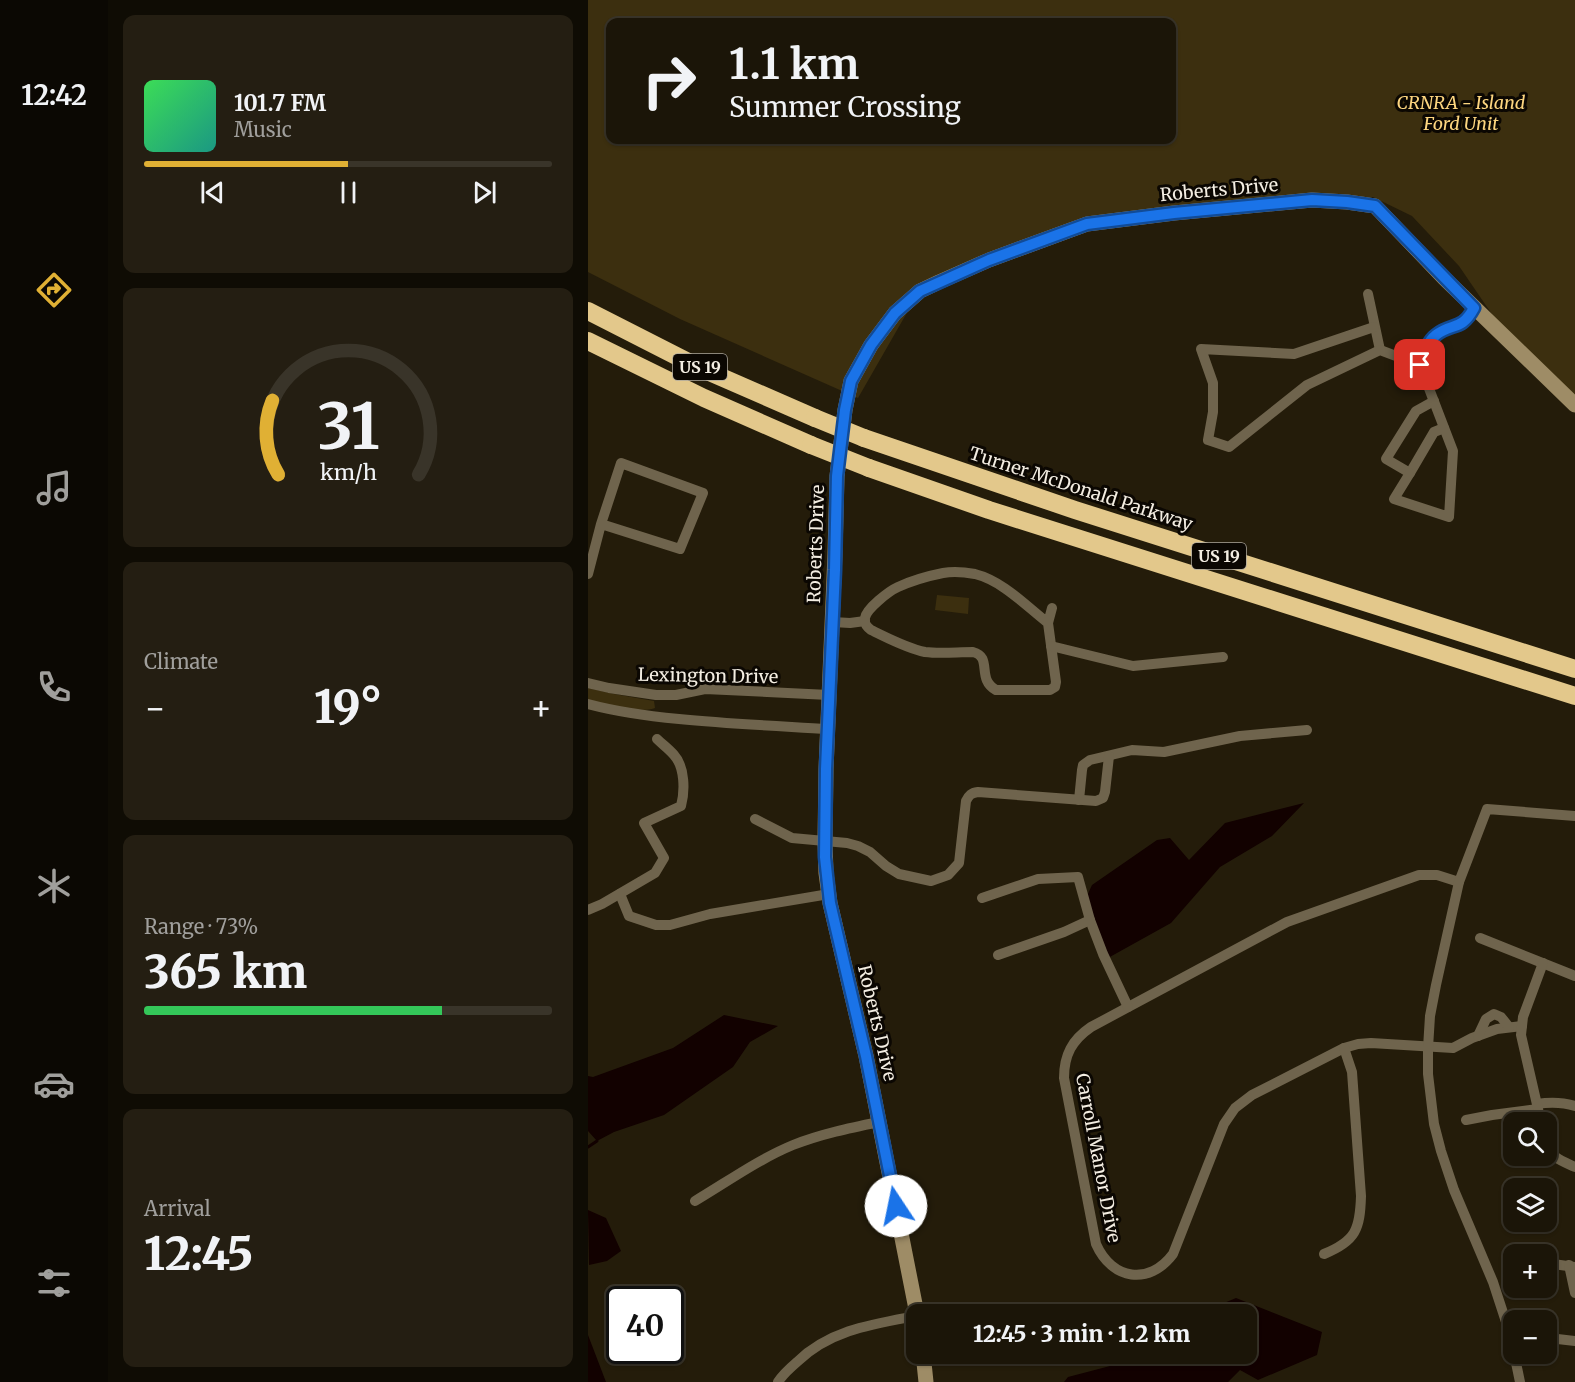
<!DOCTYPE html>
<html lang="en">
<head>
<meta charset="utf-8">
<style>
	:root { --surface:#1b1508; --page:#241e12; --text:#f1f3f6; --muted:#a09f9c; --line:#393429; --accent:#e0b034 }
	body { margin:0; font-family:Merriweather,serif; background:var(--page); color:var(--text); height:100vh; display:flex; flex-direction:column; font-size:22px; white-space:nowrap }
	* { box-sizing:border-box; margin:0 }
	p { font-size:20px; color:var(--muted) }
	.icon { flex:none; width:33px; height:33px; fill:none; stroke:currentColor; stroke-width:2; stroke-linecap:round; stroke-linejoin:round }
	.map { position:relative; flex:1; overflow:hidden }
	.sheet { display:flex; flex-direction:column; gap:15px; padding:15px; background:#0f0c04; width:480px }
	.sheet>* { flex:none }
	.hud { position:absolute; left:18px; top:18px; width:570px; height:126px; border-radius:12px; box-shadow:0 2px 4px #0004,0 0 0 2px var(--line); background:#1b1508; color:var(--text); overflow:hidden }
	.fabs { position:absolute; left:915px; top:1112px; display:grid; gap:12px }
	.fabs a { display:grid; place-items:center; width:54px; height:54px; border-radius:12px; background:var(--surface); box-shadow:0 2px 4px #0004,0 0 0 2px var(--line); font-size:30px }
	.speed { position:absolute; left:18px; top:1286px; display:flex; gap:12px; font-size:30px; font-weight:700; text-align:center }
	.speed>* { display:grid; place-content:center; width:78px; height:78px; border-radius:50%; background:var(--surface); box-shadow:0 2px 4px #0004,0 0 0 2px var(--line); line-height:1 }
	.speed .limit { border:3px solid #111; border-radius:9px; background:#fff; color:#111 }
	.pin { position:absolute; display:grid; place-items:center; width:51px; height:51px; color:#fff; margin:-26px; border-radius:12px; box-shadow:0 3px 9px #0006 }
	.me { position:absolute; width:66px; margin:-33px; rotate:349deg; stroke-linejoin:round; filter:drop-shadow(0 0 4px #0008) }
	.turn { display:flex; align-items:center; gap:21px; height:126px; padding:0 24px; font-size:27px }
	.turn .icon { width:78px; height:78px; stroke-width:2.5 }
	.turn b { display:block; font-size:42px; line-height:51px }
	.big { font-size:45px; font-weight:800; line-height:1.1 }
	.sheet .widget { flex:1; display:flex; flex-direction:column; justify-content:center; gap:9px; min-width:0; padding:0 21px; border-radius:12px; background:var(--page) }
	.sheet .dial { align-items:center; gap:0 }
	.dial svg { height:156px; overflow:visible; fill:none; stroke:var(--line); stroke-width:7; stroke-linecap:round; text-anchor:middle }
	.dial text { fill:var(--text); stroke:none }
	.song { display:flex; align-items:center; gap:18px }
	.cover { width:72px; height:72px; border-radius:9px; background:linear-gradient(135deg,hsl(130 70% 55%),hsl(170 70% 35%)) }
	.played { height:6px; border-radius:3px; background:linear-gradient(90deg,var(--accent) 50%,var(--line) 50%) }
	.keys { display:flex; justify-content:space-around; direction:ltr }
	.heat { display:flex; justify-content:space-between; align-items:center; font-size:33px; direction:ltr }
	.charge { height:9px; border-radius:4px; background:linear-gradient(90deg,#34c759 73%,var(--line) 0) }
	.trip { position:absolute; left:318px; top:1304px; width:351px; height:60px; border-radius:12px; background:var(--surface); box-shadow:0 2px 4px #0004,0 0 0 2px var(--line); font-weight:800; line-height:60px; text-align:center }
	main { display:flex; flex:1; min-height:0 }
	.menu { display:flex; flex-direction:column; width:108px; justify-content:space-around; align-items:center; background:#0b0803; color:var(--muted) }
	.menu .icon { width:42px; height:42px }
	.menu .on { color:var(--accent) }
	.menu b { font-size:27px; color:var(--text) }
	.map>svg:first-child { display:block }
	.green { fill:#3c2f0f; fill-rule:evenodd }
	.water { fill:#120100 }
	.lines { fill:none; stroke-linecap:round; stroke-linejoin:round }
	.stream { stroke:#120100; stroke-width:3 }
	.street { stroke:#6f644d; stroke-width:10 }
	.secondary { stroke:#9e8c66; stroke-width:15 }
	.highway { stroke:#e3c88b; stroke-width:18 }
	.highway-bridge { stroke:#e3c88b; stroke-width:18 }
	.route-casing { stroke:#114b97; stroke-width:15 }
	.route { stroke:#1a73e8; stroke-width:10 }
	.labels { text-anchor:middle; stroke-width:6; stroke-linejoin:round; paint-order:stroke }
	.shield { fill:#0b0702; stroke:#ada89f; stroke-width:1.5 }
	.shield-label { font-size:16px; font-weight:bold; fill:#f3ede2 }
	.park-label { font-size:18px; font-style:italic; fill:#fcd57f; stroke:#0b0702 }
	.street-label { font-size:18px; fill:#f3ede2; stroke:#0b0702 }
</style>
</head>
<body>
<main>
<nav class="menu">
<b>12:42</b>
<svg class="icon on" aria-label="directions" viewBox="0 0 24 24"><path d="M12 3l9 9-9 9-9-9zM9 14v-3h6M13 9l2 2-2 2"/></svg>
<svg class="icon" aria-label="music" viewBox="0 0 24 24"><path d="M9 18V5l10-2v13"/><circle cx="6" cy="18" r="3"/><circle cx="16" cy="16" r="3"/></svg>
<svg class="icon" aria-label="phone" viewBox="0 0 24 24"><path d="M5 4h4l2 5-3 2q2 4 5 5l2-3 5 2v4C11 20 4 13 5 4z"/></svg>
<svg class="icon" aria-label="climate" viewBox="0 0 24 24"><path d="M12 3v18M4 7l16 10M4 17L20 7"/></svg>
<svg class="icon" aria-label="car" viewBox="0 0 24 24"><path d="M5 17H2v-5l4-1 3-4h7l3 4 3 1v5h-3M9 17h6M6 11h13"/><circle cx="7" cy="17" r="2"/><circle cx="17" cy="17" r="2"/></svg>
<svg class="icon" aria-label="filters" viewBox="0 0 24 24"><path d="M4 7h16M4 17h16"/><circle cx="9" cy="7" r="2"/><circle cx="15" cy="17" r="2"/></svg>
</nav>
<section class="sheet">
<div class="widget">
<div class="song"><i class="cover"></i><div><b>101.7 FM</b><p>Music</p></div></div>
<div class="played"></div>
<div class="keys"><svg class="icon" aria-label="previous" viewBox="0 0 24 24"><path d="M18 5L8 12l10 7zM5 5v14"/></svg><svg class="icon" aria-label="pause" viewBox="0 0 24 24"><path d="M8 5v14M16 5v14"/></svg><svg class="icon" aria-label="next" viewBox="0 0 24 24"><path d="M6 5l10 7-10 7zM19 5v14"/></svg></div>
</div>
<div class="widget dial"><svg viewBox="0 0 100 80">
<path d="M14 69A42 42 0 1 1 86 69"/>
<path d="M14 69A42 42 0 0 1 11 31" stroke="#e0b034"/>
<text x="50" y="56" font-size="32" font-weight="700">31</text>
<text x="50" y="72" font-size="11">km/h</text>
</svg></div>
<div class="widget"><p>Climate</p>
<div class="heat"><a>−</a><b class="big">19°</b><a>+</a></div>
</div>
<div class="widget"><p>Range · 73%</p><b class="big">365 km</b><div class="charge"></div></div>
<div class="widget"><p>Arrival</p><b class="big">12:45</b></div>
</section>
<div class="map">
<svg width="987" height="1382" viewBox="0 0 987 1382">
	<rect width="100%" height="100%" fill="#241c0a"/>
	<g class="green">
		<path d="M0 0H987V408L929 351 871 266 824 216 785 197 729 199 486 224 336 283 270 398 92 319 0 272ZM22 22H584V140H22Z"/>
		<path d="M349 595 381 598 380 614 347 610Z"/>
		<path d="M0 688 26 694 66 701 67 708C54 714 15 703 0 700Z"/>
	</g>
	<g class="water">
		<path d="M716 803 684 836 632 867 583 923 520 958 498 898 504 885 569 840 582 838 601 860 637 823Z"/>
		<path d="M136 1015 190 1026 162 1042 145 1067 76 1115 26 1132 9 1141 0 1131V1076L5 1077 85 1048Z"/>
		<path d="M0 1210 18 1218 33 1251 19 1261 1 1265Z"/>
		<path d="M648 1298 734 1332 729 1355 670 1380 652 1370 640 1382H476L480 1377 522 1366 538 1353H658V1314H610Z"/>
		<path d="M0 1335 18 1382H0Z"/>
	</g>
	<g class="lines">
		<path class="stream" d="M0 1147 9 1141"/>
		<g class="street">
			<path d="M780 294 792 350"/>
			<path d="M786 327 706 354 613 349 625 383V412L620 440 641 447 719 385 792 350 832 365"/>
			<path d="M846 401 828 411 798 459 822 473 846 432 856 428"/>
			<path d="M822 473 806 499 861 517 865 451 832 365C836 354 839 342 848 335 864 322 872 332 886 308"/>
			<path d="M0 574 13 524 92 549 115 493 33 463 13 524"/>
			<path d="M245 622 262 623 277 621"/>
			<path d="M460 623C438 606 415 581 387 574 376 572 366 571 355 573 340 576 323 581 310 587 301 591 278 609 277 618 276 624 279 627 283 630 300 638 318 648 337 652 353 654 369 652 385 652 405 657 388 679 408 690H462L467 687 468 682 460 623 464 608"/>
			<path d="M463 646 545 666 635 657"/>
			<path d="M0 683 21 688 68 695H88L117 689 241 695"/>
			<path d="M0 704C30 712 60 716 91 719 141 724 190 726 240 729"/>
			<path d="M491 800 494 770 495 765 502 760 544 750 576 752 652 736 719 730"/>
			<path d="M167 819 204 838 259 843 270 846 282 852 298 866 311 874 343 881 360 875 371 863 378 801C381 795 383 793 390 792L508 801 515 798 517 792 521 756"/>
			<path d="M871 882 849 875H831L699 922 503 1027C484 1040 476 1055 476 1078L508 1244C524 1280 561 1286 585 1254L636 1124 647 1108 664 1095 756 1048 770 1044 783 1043 865 1048 884 1038 909 1029 934 1026"/>
			<path d="M32 894 41 916 68 925H82L122 914 241 894"/>
			<path d="M394 898 450 879 490 877 502 920"/>
			<path d="M0 910 14 904 67 873 76 858 56 823 93 806C97 791 97 767 86 755 81 749 74 744 69 739"/>
			<path d="M892 938 987 976"/>
			<path d="M410 955 476 932 502 920 515 954 540 1007"/>
			<path d="M890 1036 898 1019 906 1014 913 1017 921 1027"/>
			<path d="M949 1104C963 1102 974 1102 987 1106"/>
			<path d="M878 1120 904 1115 950 1109"/>
			<path d="M953 1122 933 1035 935 1017 955 963"/>
			<path d="M958 1143C963 1158 974 1161 987 1167"/>
			<path d="M107 1201C139 1182 171 1159 205 1145 233 1134 262 1128 291 1122"/>
			<path d="M736 1254C768 1241 772 1229 773 1196L764 1072 756 1048"/>
			<path d="M958 1263 987 1267"/>
			<path d="M981 1265 987 1293"/>
			<path d="M961 1338 987 1341"/>
			<path d="M926 1352 920 1328 905 1282 866 1190 853 1151 846 1124 840 1074V1048L842 1016 848 985 871 882 899 809 987 816"/>
			<path d="M926 1353 932 1382"/>
			<path d="M190 1382C195 1374 202 1368 209 1362 242 1330 285 1324 328 1316"/>
		</g>
		<g class="secondary">
			<path d="M329 1314 278 1056 242 903 238 873 237 842 238 769 247 554 249 476 257 410 263 381 283 345 307 313 332 291 351 282 401 260 499 224 586 213 724 200 759 202 787 206 856 278 987 405"/>
			<path d="M335 1353 338 1382"/>
		</g>
		<g class="highway">
			<path d="M0 311 110 367 227 418"/>
			<path d="M0 341 116 398 223 445"/>
			<path d="M276 438 487 510 987 669"/>
			<path d="M281 468 401 510 987 696"/>
		</g>
		<g class="highway-bridge">
			<path d="M227 418 276 438"/>
			<path d="M223 445 281 468"/>
		</g>
	</g>
	<g class="lines">
		<defs>
			<path id="route" d="M308 1206 278 1056 242 903 237 857 238 769 247 570 249 476 257 410 263 381 283 345 307 313 332 291 401 260 499 224 586 213 724 200 759 202 787 206 886 308C873 332 864 322 848 335 839 342 836 354 832 365"/>
		</defs>
		<use href="#route" class="route-casing"/>
		<use href="#route" class="route"/>
	</g>
	<g class="labels">
		<g class="shield">
			<rect x="85" y="354" width="54" height="26" rx="4.5"/>
			<rect x="604" y="543" width="54" height="26" rx="4.5"/>
		</g>
		<g class="shield-label">
			<text x="112" y="373">US 19</text>
			<text x="631" y="562">US 19</text>
		</g>
		<g class="park-label">
			<text x="873" y="109">CRNRA - Island<tspan x="873" dy="21">Ford Unit</tspan></text>
		</g>
		<g class="street-label">
			<text transform="translate(631 190) rotate(-5)" y="6">Roberts Drive</text>
			<text transform="translate(493 489) rotate(18)" y="6">Turner McDonald Parkway</text>
			<text transform="translate(228 544) rotate(-88)" y="6">Roberts Drive</text>
			<text transform="translate(120 676) rotate(1)" y="6">Lexington Drive</text>
			<text transform="translate(289 1023) rotate(77)" y="6">Roberts Drive</text>
			<text transform="translate(510 1158) rotate(79)" y="6">Carroll Manor Drive</text>
		</g>
	</g>
</svg>
<div class="fabs">
<a><svg class="icon" aria-label="search" viewBox="0 0 24 24"><circle cx="10" cy="10" r="6"/><path d="M15 15l6 6"/></svg></a>
<a><svg class="icon" aria-label="layers" viewBox="0 0 24 24"><path d="M12 4l9 5-9 5-9-5zM3 14l9 5 9-5"/></svg></a>
<a>+</a>
<a>−</a>
</div>
<div class="speed"><div class="limit">40</div></div>
<div class="pin" style="left:832px;top:365px;background:#d93025"><svg class="icon" aria-label="arrive" viewBox="0 0 24 24"><path d="M6 21V4h12l-3 4 3 4H6"/></svg></div>
<svg class="me" style="left:308px;top:1206px" viewBox="-20 -20 40 40"><circle r="19" fill="#fff"/><path d="M0-13L10 11 0 6-10 11z" fill="#1a73e8"/></svg>
<div class="trip">12:45 · 3 min · 1.2 km</div>
<div class="hud">
<div class="turn"><svg class="icon" aria-label="right" viewBox="0 0 24 24"><path d="M7 20v-9h11M14 6l5 5-5 5"/></svg><div><b>1.1 km</b>Summer Crossing</div></div>
</div>
</div>
</main>
</body>
</html>
